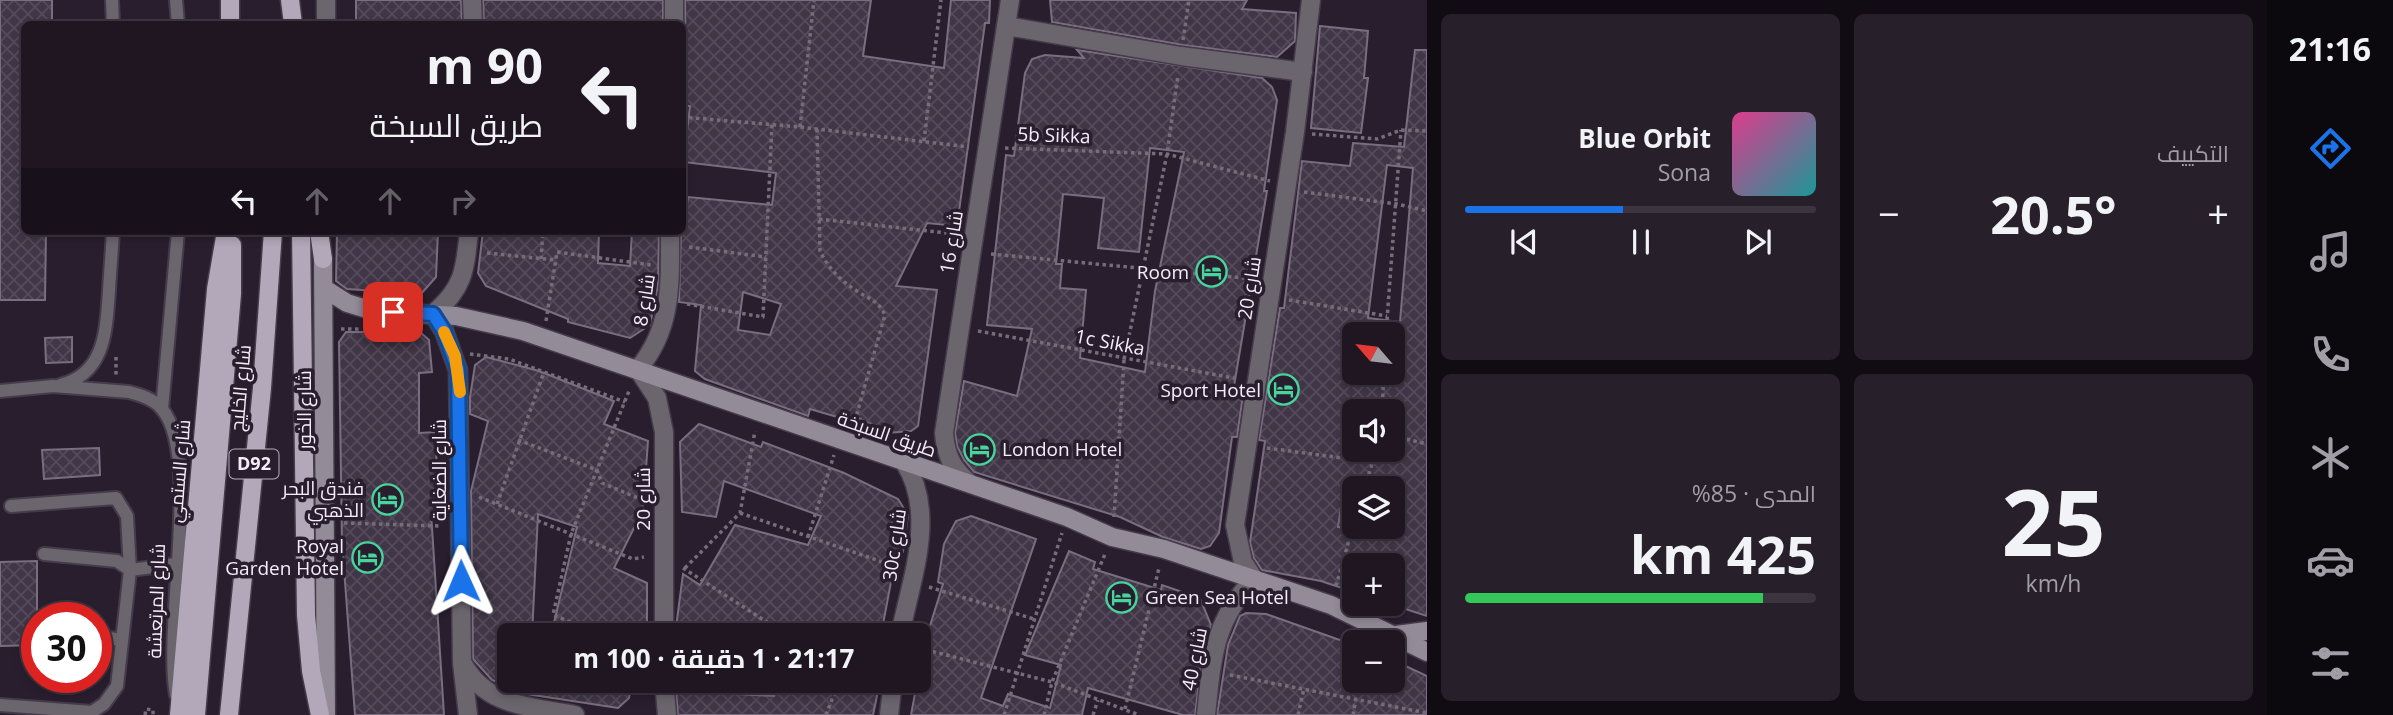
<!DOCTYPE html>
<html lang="ar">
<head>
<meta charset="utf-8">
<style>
	:root { --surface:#1f1622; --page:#271f2a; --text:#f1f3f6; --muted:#a19fa5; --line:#3c3540; --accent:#1a73e8 }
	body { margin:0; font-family:"Open Sans",Cairo,sans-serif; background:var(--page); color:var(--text); direction:rtl; height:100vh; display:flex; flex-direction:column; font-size:26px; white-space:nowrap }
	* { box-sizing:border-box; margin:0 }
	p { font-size:23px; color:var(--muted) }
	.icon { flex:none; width:38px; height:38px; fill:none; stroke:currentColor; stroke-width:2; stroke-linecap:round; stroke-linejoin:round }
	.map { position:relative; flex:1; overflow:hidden; direction:ltr }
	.drawer { display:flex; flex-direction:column; gap:14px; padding:14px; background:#110c13; width:840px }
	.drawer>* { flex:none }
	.top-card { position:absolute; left:21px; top:21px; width:665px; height:214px; border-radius:10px; box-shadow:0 4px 10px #0003,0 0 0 2px var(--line); direction:rtl; background:#1f1622; color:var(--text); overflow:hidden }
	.needle { width:46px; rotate:298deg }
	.fabs { position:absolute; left:1342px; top:322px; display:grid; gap:14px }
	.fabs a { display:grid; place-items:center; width:63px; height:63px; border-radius:10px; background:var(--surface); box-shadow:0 4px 10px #0003,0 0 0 2px var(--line); font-size:35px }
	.speed { position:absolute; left:21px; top:602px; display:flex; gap:14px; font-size:35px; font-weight:700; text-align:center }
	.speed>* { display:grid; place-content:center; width:91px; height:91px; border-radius:50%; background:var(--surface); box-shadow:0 4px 10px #0003,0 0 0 2px var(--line); line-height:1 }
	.speed .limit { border:10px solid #d22; background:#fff; color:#111 }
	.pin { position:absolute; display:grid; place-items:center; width:60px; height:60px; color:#fff; margin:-30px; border-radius:14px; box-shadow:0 4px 10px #0006 }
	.me { position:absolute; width:77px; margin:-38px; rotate:359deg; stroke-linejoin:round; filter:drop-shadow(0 0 5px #0008) }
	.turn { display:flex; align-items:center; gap:24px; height:147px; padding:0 28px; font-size:32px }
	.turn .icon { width:91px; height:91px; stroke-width:2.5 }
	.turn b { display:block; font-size:49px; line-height:60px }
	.lanes { display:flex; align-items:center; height:66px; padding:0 28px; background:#0003; justify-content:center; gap:35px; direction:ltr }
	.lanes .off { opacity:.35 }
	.big { font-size:52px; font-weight:700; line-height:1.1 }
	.drawer .tile { flex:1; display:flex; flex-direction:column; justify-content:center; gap:10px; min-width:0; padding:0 24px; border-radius:10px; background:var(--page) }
	.drawer .dial { align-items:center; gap:0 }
	.dial b { font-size:91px; line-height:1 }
	.song { display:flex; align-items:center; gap:21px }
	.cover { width:84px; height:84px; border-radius:10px; background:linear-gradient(135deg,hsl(330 70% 55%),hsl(180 70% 35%)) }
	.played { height:7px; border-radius:4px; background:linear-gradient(90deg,var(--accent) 45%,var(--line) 45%) }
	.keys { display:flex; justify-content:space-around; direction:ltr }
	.heat { display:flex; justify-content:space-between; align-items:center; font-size:38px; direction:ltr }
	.charge { height:10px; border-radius:5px; background:linear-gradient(90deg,#34c759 85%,var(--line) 0) }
	.drawer .tiles { flex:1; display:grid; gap:14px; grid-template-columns:repeat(2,1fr) }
	.trip { position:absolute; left:497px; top:623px; width:434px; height:70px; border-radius:10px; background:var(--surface); box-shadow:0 4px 10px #0003,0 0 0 2px var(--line); font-weight:700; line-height:70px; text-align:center; direction:rtl }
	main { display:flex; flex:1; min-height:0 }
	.tabs { display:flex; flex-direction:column; width:126px; justify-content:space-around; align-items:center; background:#0c090e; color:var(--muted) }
	.tabs .icon { width:49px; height:49px }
	.tabs .current { color:var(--accent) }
	.tabs b { font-size:32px; color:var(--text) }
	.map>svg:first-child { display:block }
	.building { fill:url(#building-cross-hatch); stroke:#7a6d81; stroke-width:2; fill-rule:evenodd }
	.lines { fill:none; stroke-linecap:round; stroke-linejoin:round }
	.lane-casing { stroke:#453b4a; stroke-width:16 }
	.street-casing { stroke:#453b4a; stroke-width:21 }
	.secondary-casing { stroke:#453b4a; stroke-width:21 }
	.primary-casing { stroke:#453b4a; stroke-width:21 }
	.path { stroke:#766d7b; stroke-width:3.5; stroke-dasharray:3.5 3.5; stroke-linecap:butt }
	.lane { stroke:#6b656e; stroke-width:12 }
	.street { stroke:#6b656e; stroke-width:18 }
	.secondary { stroke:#938b98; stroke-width:18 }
	.primary { stroke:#b3a8b9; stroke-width:18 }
	.route-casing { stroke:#114b97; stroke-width:18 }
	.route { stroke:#1a73e8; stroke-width:12 }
	.slow { stroke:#f59e0b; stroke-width:12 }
	.labels { text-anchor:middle; stroke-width:7; stroke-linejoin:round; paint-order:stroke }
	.shield { fill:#291e2e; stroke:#b7afbb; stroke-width:2 }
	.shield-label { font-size:18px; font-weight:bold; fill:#f4edf8 }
	.street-label { font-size:19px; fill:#f4edf8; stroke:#291e2e }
	.poi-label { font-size:19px; fill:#f4edf8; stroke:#291e2e; text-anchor:end }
</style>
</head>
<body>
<main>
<nav class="tabs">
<b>21:16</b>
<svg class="icon current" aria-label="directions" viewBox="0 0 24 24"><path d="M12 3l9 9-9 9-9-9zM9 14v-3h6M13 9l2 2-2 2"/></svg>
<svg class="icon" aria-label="music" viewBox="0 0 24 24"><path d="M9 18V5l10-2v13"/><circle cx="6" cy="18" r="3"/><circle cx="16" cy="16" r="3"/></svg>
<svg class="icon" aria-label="phone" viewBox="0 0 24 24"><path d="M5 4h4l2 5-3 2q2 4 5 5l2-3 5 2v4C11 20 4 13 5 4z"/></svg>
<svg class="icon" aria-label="climate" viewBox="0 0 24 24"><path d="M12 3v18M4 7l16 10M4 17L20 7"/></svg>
<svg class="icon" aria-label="car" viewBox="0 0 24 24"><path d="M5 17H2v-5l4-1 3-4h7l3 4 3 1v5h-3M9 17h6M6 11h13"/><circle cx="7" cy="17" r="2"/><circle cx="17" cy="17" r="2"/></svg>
<svg class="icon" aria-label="filters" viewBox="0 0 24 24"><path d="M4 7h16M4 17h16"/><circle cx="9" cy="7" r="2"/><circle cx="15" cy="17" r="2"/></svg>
</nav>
<section class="drawer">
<div class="tiles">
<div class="tile"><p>التكييف</p>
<div class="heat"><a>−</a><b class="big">20.5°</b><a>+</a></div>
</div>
<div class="tile">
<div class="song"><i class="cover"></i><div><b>Blue Orbit</b><p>Sona</p></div></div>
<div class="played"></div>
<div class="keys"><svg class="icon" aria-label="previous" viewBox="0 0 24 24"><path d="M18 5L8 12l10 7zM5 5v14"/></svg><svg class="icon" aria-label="pause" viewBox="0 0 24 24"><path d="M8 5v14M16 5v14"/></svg><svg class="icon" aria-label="next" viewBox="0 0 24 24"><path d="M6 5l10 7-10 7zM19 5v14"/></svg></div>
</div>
<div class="tile dial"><b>25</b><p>km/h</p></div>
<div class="tile"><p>المدى · 85%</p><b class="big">425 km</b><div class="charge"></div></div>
</div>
</section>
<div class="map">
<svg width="1427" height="715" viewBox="0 0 1427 715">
	<defs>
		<pattern id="building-cross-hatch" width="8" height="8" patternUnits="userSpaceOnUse" patternTransform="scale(1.75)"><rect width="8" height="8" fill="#413647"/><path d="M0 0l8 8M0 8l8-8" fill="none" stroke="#544a59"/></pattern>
	</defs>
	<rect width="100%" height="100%" fill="#291e2e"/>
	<g class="building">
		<path d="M0 0H52V24H24V81H21L24 231H46L45 300H0Z"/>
		<path d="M356 0H461L462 24H356Z"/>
		<path d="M483 0H663V24H484Z"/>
		<path d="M685 0H871L863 56 944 68 951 0H990L989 23H985L957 226 927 223 896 286 937 290 918 426 911 431 887 433 853 415 851 421 810 409 808 416 705 379 695 371 701 305 679 302 681 231H684L688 197 772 205 776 173 683 162 690 106H686ZM743 292 781 304 770 335 738 330Z"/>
		<path d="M1050 0H1247L1242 9 1296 13 1295 41 1277 57 1183 45 1052 22Z"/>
		<path d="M1320 26 1368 31 1364 78H1368L1361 133 1311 128Z"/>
		<path d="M1077 50 1262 78 1272 87 1277 100 1264 191H1267L1234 386 1244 388 1237 437H1232L1219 533 1210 546 1201 549 1163 537 1120 517 974 472 964 460 957 446 955 433 964 381 1017 396 1032 329 987 325 1006 155 1014 156 1025 73 1032 59 1045 55 1084 58ZM1150 148 1184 152 1155 291 1145 372 1080 358 1086 290 1060 288 1062 264H1056L1063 194 1104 198 1098 248 1139 252Z"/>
		<path d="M1415 50H1427V616L1393 605V565H1354V592L1321 581 1262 570 1254 558 1250 542 1265 441 1259 440 1280 308H1284L1302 161 1350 166 1353 143 1404 147ZM1387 165 1413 168 1400 322 1368 318ZM1354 334H1398L1393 373H1354ZM1354 411H1393V450H1354ZM1344 488H1393V527H1338Z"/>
		<path d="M337 231H438L436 277 421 294 347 289 336 281Z"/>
		<path d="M483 231H599L598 263 630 266 632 231H659L658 285 650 325 630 338 568 322V319L486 286 478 273Z"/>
		<path d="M346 332H420L429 340 432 372 419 373V433L436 432 437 497 448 500 449 511 431 512 444 715H355L342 542 339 342Z"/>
		<path d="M72 337V362L46 363 45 338Z"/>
		<path d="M486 357 539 371 614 401 604 424 648 441 643 510 614 568 647 583V635H551L577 527 538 514 532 635H509V687L492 680 473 659 471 491 488 421 470 414V397L475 365Z"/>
		<path d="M699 424 761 447 763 442 844 473 898 499 908 515 903 552 897 550 881 635H675L683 574 700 585 735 525 808 545 821 516 724 481 716 517 682 512 680 442Z"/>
		<path d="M99 448 100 475 44 479 42 450Z"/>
		<path d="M971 516 1036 539 981 698 1003 706 1008 694 1050 708 1061 665 1025 655 1069 551 1095 562 1093 569 1161 590 1162 585 1200 598 1211 625 1202 657 1195 715H1183L1088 688 1082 715H911L924 645 943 584 938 582 944 544 956 521Z"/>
		<path d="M37 561V645L0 646V562Z"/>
		<path d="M1246 613 1266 614 1354 645V681H1393V660L1427 676V715H1217L1228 645 1240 616Z"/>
		<path d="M532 681H632L629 698 618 708 520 693Z"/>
		<path d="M781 681H880L873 715H678L676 691 774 696Z"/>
	</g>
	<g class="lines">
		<defs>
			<g id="lane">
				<path d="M112 0 113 24"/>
				<path d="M176 0 178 24"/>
				<path d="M60 385C106 374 106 329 109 291 110 271 112 251 113 231"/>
				<path d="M0 391 53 386 129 392C141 395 154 399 162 409 202 457 163 626 176 695"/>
				<path d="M162 409 178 231"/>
				<path d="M11 506 116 498 127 516 130 570 176 564"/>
				<path d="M96 636 122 640"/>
				<path d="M0 705 92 712 104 704 117 686 130 570 117 561 44 554"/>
			</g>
			<g id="street">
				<path d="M472 0 473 24"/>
				<path d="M326 24V0"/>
				<path d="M674 24V0"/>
				<path d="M1006 26 1181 56 1303 72"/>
				<path d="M969 483C952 468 946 456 944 433L1010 0"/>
				<path d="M664 635V432L657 398 638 369C673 328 670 282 670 231"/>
				<path d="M900 635C911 579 937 515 905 463"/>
				<path d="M463 664C488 708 531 706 575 715"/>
				<path d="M664 681 667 715"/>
				<path d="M468 715 462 663 458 370 444 331 433 314C464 288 465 270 469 231"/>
				<path d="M889 715 893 681"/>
				<path d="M1206 715C1212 660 1213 621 1254 579L1243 562 1235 525 1295 132 1311 0"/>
			</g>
			<g id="secondary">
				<path d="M323 259 326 715"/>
				<path d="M325 289 347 303 373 311 456 316 523 331 1067 517 1112 537 1164 549 1331 605 1427 652"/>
				<path d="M1396 635 1427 631"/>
			</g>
			<g id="primary">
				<path d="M230 0V24"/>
				<path d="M290 0 293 24"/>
				<path d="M301 231 306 615 311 671 320 715"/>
				<path d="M319 231 323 259"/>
				<path d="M179 715 216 289 226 231"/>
				<path d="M196 715 232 294V245"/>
				<path d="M229 715 262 388 273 231"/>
			</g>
		</defs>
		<use href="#lane" class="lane-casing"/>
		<use href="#street" class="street-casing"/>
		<use href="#secondary" class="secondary-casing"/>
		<use href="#primary" class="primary-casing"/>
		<g class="path">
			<path d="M1183 40 1189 0"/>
			<path d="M682 117 800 127 969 147"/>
			<path d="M800 127 814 0"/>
			<path d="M817 129 820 251C828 268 841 281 857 291 870 300 878 300 885 315L854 424"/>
			<path d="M1312 134 1377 139 1401 130 1427 131"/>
			<path d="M924 141 941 0"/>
			<path d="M1005 148 1167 154 1270 181"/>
			<path d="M1304 192 1397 204 1427 211"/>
			<path d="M819 219 956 234"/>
			<path d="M689 247 766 257"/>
			<path d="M487 253 555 260"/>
			<path d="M991 254 1255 279"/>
			<path d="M541 259 543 231"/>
			<path d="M1289 300 1387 316"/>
			<path d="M687 304 763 317 772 124"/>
			<path d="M546 321 557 252 651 265"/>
			<path d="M341 329H362"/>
			<path d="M978 331 1239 379"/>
			<path d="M1386 334 1401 130"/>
			<path d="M470 354 509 359 625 402"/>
			<path d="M116 357V377"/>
			<path d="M1382 411 1384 373"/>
			<path d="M1393 436 1427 444"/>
			<path d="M518 440 597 470 602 483 645 501"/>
			<path d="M1267 448 1372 462"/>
			<path d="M1365 488 1376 450"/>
			<path d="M479 497 633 559 644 557"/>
			<path d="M497 504 544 372"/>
			<path d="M740 513 897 567"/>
			<path d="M1114 517 1124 360 1167 154 1178 75"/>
			<path d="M344 523 441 526"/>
			<path d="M808 537 834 455"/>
			<path d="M683 568 787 635"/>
			<path d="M685 568 740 513 755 431"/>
			<path d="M1336 586 1354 523"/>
			<path d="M929 587 1034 619"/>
			<path d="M603 635 553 615 571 534 629 391"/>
			<path d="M919 648 1052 682 1139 715"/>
			<path d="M1230 675 1427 713"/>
			<path d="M712 681 773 684 775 681"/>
			<path d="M1125 709 1159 568"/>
			<path d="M145 715 146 709 153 710V715"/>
			<path d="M826 715 839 681"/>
			<path d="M1004 715 1062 533"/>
			<path d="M1044 715 1052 682 1105 554"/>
			<path d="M1093 715 1098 700"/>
			<path d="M1298 715 1304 688"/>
			<path d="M1353 715 1356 698"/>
		</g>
		<use href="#lane" class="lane"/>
		<use href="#street" class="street"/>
		<use href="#secondary" class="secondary"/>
		<use href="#primary" class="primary"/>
	</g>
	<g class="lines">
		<defs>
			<path id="route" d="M393 312 433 314 444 331 458 370 461 581"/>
		</defs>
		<use href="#route" class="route-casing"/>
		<use href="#route" class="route"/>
		<path class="slow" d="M444 332 455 356 460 392"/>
	</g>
	<defs>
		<symbol id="hotel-ring" viewBox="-11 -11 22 22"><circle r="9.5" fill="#291e2e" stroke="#47d49d" stroke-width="1.5"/><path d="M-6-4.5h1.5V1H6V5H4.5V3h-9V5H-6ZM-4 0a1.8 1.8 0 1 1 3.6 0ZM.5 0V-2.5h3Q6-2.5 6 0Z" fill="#47d49d"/></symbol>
	</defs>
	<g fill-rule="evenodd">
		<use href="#hotel-ring" x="1194" y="254" width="35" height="35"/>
		<use href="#hotel-ring" x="1266" y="372" width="35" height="35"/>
		<use href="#hotel-ring" x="962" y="432" width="35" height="35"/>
		<use href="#hotel-ring" x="370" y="482" width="35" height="35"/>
		<use href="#hotel-ring" x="350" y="540" width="35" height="35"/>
		<use href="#hotel-ring" x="1104" y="580" width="35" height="35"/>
	</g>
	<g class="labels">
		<rect class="shield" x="229.5" y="449.5" width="49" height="29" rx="5"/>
		<g class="shield-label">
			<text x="254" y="470">D92</text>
		</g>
		<g class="street-label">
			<text transform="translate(1054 135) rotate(2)" y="7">5b Sikka</text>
			<text transform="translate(951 242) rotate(-81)" y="7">شارع 16</text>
			<text transform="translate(1249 288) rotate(-81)" y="7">شارع 20</text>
			<text transform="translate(644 300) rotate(-81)" y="7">شارع 8</text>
			<text transform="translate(1110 342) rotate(11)" y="7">1c Sikka</text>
			<text transform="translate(240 388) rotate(-85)" y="7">شارع الخليج</text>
			<text transform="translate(304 410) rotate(-90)" y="7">شارع الخور</text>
			<text transform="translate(887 434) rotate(19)" y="7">طريق السبخة</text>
			<text transform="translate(439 470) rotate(-90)" y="7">شارع الضغاية</text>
			<text transform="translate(179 471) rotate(-85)" y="7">شارع الستمي</text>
			<text transform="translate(643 499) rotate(-90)" y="7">شارع 20</text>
			<text transform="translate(894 545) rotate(-82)" y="7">30c شارع</text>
			<text transform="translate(156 601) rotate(-88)" y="7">شارع المرتعشة</text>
			<text transform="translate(1194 659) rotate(-79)" y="7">شارع 40</text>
		</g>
		<g class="poi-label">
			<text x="1189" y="279">Room</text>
			<text x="1261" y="397">Sport Hotel</text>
			<text x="1002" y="456" text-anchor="start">London Hotel</text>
			<text x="364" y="495">فندق البحر<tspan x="364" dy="22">الذهبي</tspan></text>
			<text x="344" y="553">Royal<tspan x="344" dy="22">Garden Hotel</tspan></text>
			<text x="1145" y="604" text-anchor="start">Green Sea Hotel</text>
		</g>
	</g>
</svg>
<div class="fabs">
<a><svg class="needle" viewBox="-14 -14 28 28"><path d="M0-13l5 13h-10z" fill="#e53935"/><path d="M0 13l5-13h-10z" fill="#a19fa5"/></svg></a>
<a><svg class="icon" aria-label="sound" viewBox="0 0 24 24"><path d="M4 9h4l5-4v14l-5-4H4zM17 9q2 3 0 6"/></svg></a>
<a><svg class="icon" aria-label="layers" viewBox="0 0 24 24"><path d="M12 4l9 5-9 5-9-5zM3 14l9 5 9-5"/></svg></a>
<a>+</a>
<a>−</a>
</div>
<div class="speed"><div class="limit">30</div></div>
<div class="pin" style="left:393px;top:312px;background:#d93025"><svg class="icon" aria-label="arrive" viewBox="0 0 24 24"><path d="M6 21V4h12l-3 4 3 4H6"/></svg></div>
<svg class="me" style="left:461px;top:581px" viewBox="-20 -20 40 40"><path d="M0-17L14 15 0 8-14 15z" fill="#1a73e8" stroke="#fff" stroke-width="4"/></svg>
<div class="trip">21:17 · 1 دقيقة · 100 m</div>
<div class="top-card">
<div class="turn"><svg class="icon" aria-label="left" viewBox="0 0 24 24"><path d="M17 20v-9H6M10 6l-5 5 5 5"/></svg><div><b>90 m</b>طريق السبخة</div></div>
<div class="lanes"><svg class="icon" aria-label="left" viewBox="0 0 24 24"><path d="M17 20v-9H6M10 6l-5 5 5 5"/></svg><svg class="icon off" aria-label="ahead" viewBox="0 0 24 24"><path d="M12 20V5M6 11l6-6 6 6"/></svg><svg class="icon off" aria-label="ahead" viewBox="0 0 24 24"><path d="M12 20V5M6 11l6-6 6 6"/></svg><svg class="icon off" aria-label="right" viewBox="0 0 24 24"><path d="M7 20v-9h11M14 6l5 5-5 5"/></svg></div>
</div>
</div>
</main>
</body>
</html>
